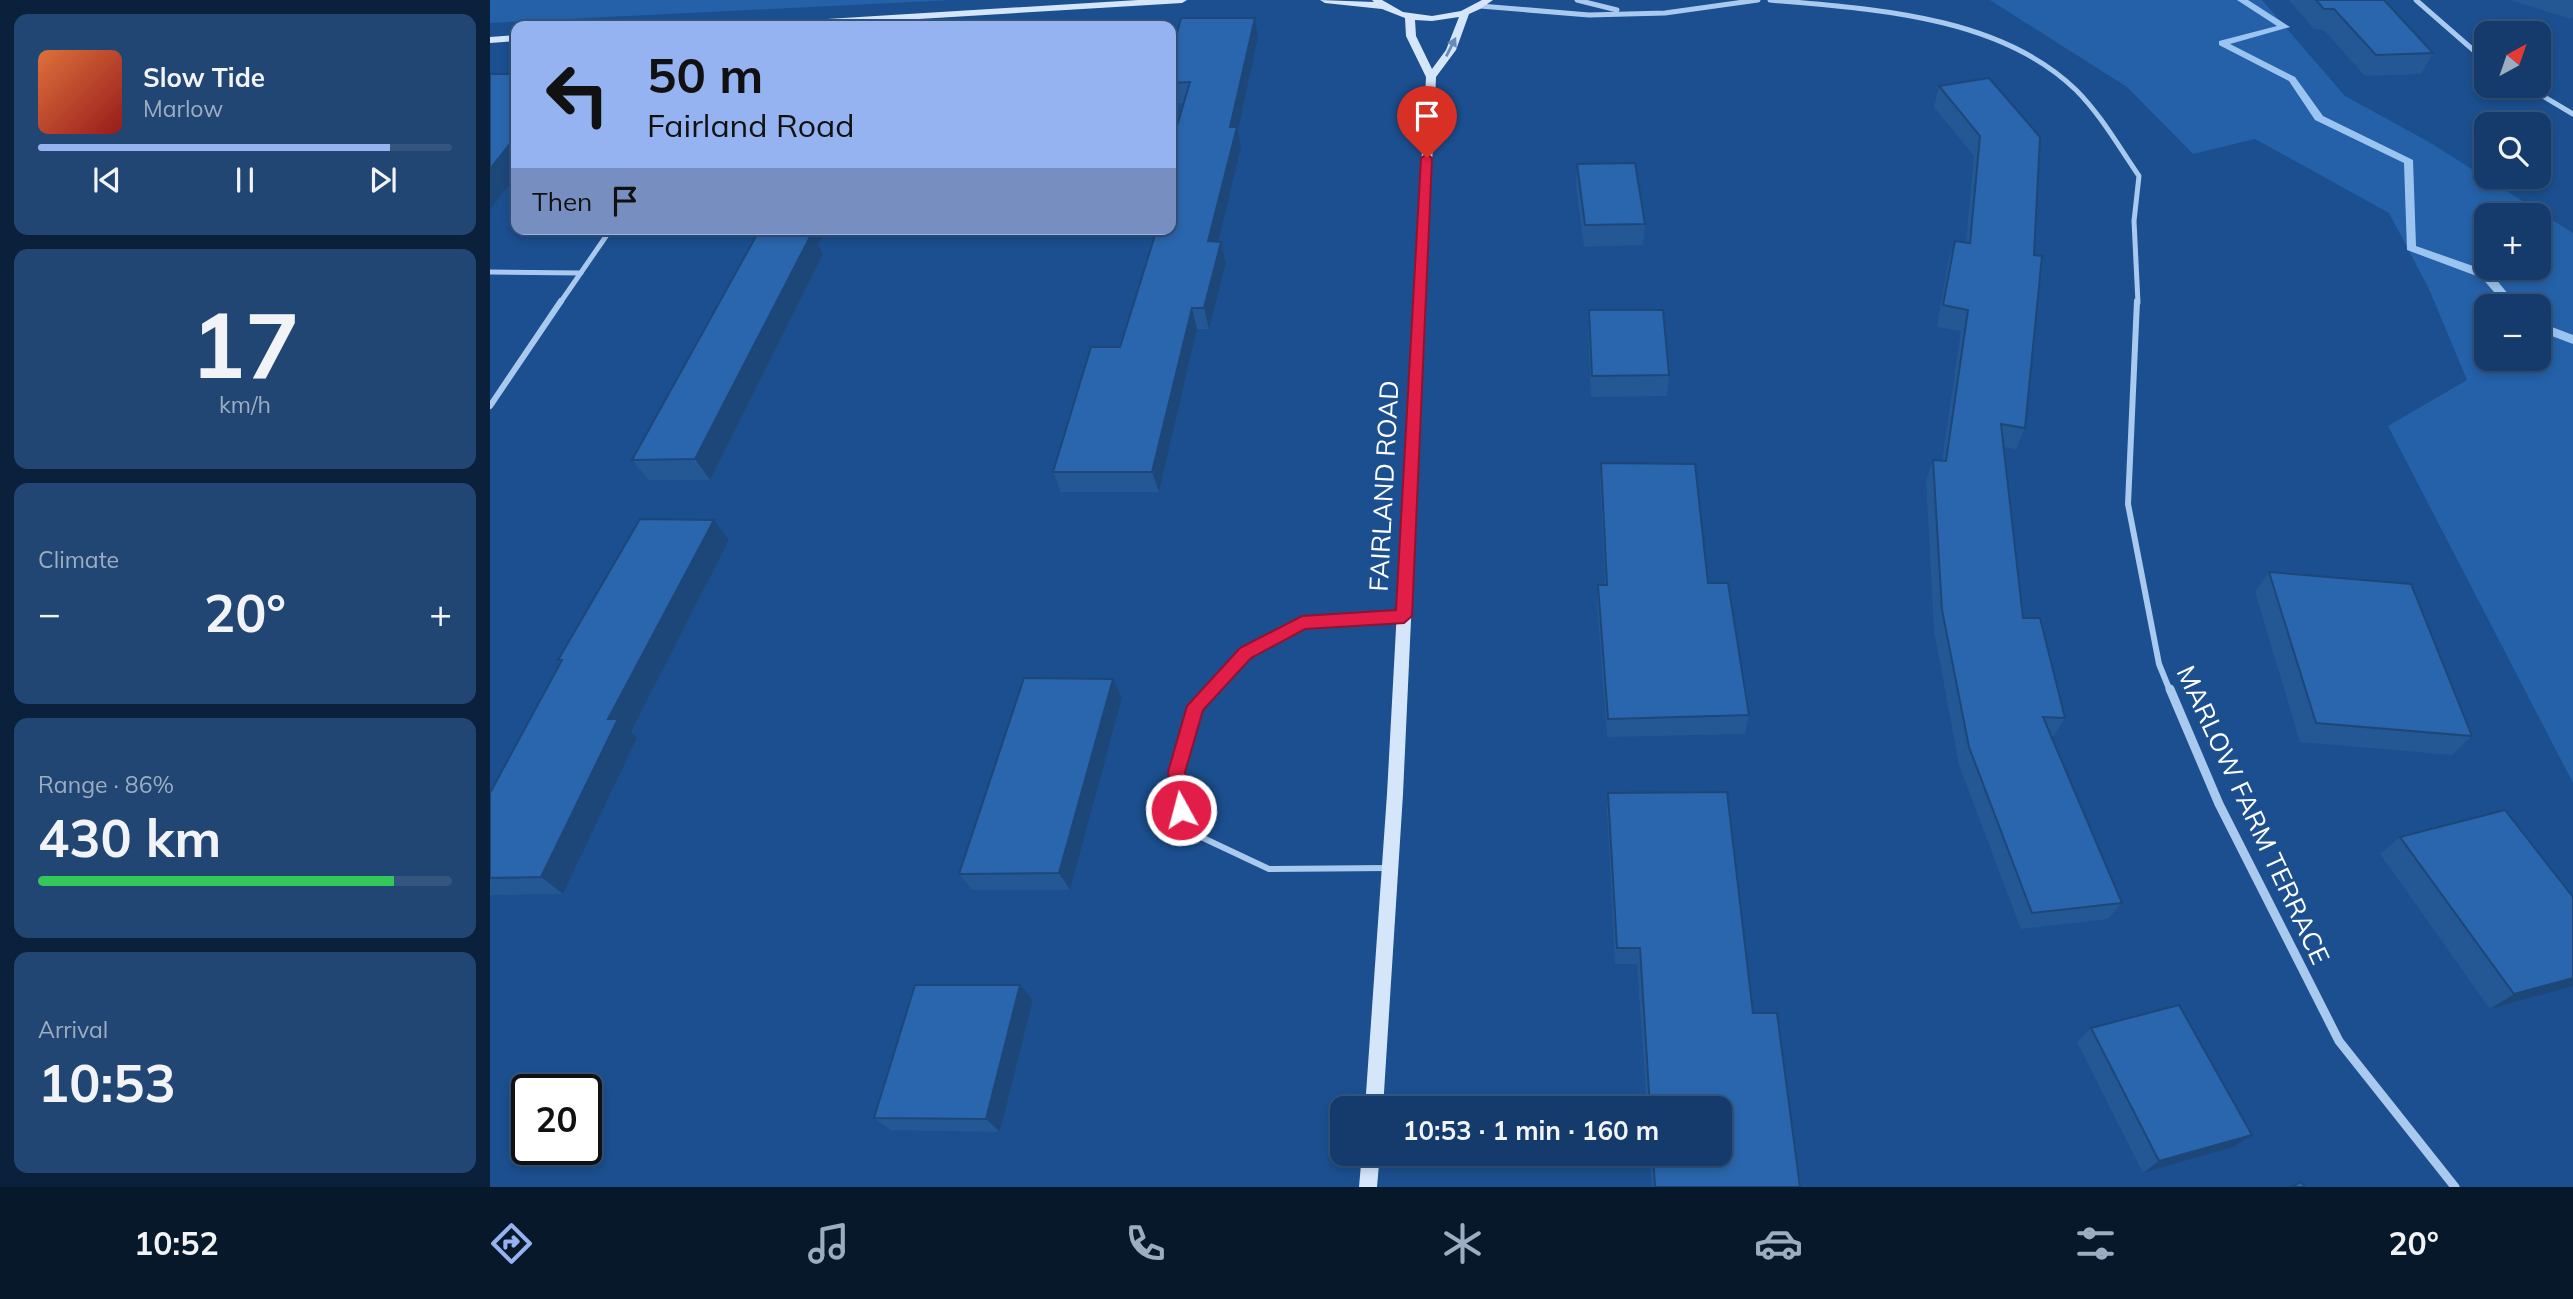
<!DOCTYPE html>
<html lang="en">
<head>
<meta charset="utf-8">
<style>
	:root { --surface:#143b6b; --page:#214673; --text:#f1f3f6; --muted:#9dadc1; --line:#33557e; --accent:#95b2f1 }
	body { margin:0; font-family:Mulish,sans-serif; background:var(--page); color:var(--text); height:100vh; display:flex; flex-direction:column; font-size:26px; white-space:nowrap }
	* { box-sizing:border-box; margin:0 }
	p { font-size:23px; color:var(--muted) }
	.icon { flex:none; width:38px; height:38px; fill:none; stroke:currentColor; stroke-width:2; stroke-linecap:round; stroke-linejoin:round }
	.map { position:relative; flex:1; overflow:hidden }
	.side { display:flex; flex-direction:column; gap:14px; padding:14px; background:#0b203b; width:490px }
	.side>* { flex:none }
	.hud { position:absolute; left:21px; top:21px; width:665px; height:214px; border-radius:14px; box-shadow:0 4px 10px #0003,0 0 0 2px var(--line); background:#95b2f1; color:#111; overflow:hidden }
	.needle { width:46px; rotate:40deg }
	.buttons { position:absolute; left:1984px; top:21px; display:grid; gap:14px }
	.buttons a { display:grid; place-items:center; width:77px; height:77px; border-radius:14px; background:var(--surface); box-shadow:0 4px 10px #0003,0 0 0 2px var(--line); font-size:35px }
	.speed { position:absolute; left:21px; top:1074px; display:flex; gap:14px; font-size:35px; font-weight:700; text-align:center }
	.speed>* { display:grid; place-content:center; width:91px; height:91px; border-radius:50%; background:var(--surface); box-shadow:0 4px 10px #0003,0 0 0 2px var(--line); line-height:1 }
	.speed .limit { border:4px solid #111; border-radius:10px; background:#fff; color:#111 }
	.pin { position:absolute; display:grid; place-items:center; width:60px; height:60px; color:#fff; margin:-72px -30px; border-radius:50% 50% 50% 0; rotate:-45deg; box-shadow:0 0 7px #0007 }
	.pin .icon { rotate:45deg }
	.me { position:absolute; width:77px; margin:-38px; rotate:353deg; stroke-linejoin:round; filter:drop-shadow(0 0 5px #0008) }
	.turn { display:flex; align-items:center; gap:24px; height:147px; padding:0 21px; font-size:32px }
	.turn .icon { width:91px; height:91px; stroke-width:2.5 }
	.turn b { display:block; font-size:49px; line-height:60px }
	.then { display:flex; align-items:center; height:66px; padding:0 21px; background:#0003; gap:14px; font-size:26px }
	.big { font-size:52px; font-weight:700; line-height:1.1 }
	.side .card { flex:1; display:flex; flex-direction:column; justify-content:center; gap:10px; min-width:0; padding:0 24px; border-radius:14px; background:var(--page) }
	.side .dial { align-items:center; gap:0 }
	.dial b { font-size:91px; line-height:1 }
	.song { display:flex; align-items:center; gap:21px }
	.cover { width:84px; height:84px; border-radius:10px; background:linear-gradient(135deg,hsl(20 70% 55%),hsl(0 70% 35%)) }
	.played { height:7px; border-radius:4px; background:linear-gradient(90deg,var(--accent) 85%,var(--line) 85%) }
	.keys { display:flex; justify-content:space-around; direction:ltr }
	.heat { display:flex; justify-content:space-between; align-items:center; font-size:38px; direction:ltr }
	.charge { height:10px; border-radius:5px; background:linear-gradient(90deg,#34c759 86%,var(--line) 0) }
	.trip { position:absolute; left:840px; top:1096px; width:402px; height:70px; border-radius:14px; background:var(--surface); box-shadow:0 4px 10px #0003,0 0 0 2px var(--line); font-weight:700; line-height:70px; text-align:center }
	.tab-bar { display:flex; height:112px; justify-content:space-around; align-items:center; background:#08182b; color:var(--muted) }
	.tab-bar .icon { width:49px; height:49px }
	.tab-bar .active { color:var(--accent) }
	.tab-bar b { font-size:32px; color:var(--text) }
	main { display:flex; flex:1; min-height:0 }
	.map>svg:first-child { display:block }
	.green { fill:#2461a8; fill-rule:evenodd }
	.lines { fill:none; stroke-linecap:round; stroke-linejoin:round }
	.stream { fill:#9cc4f0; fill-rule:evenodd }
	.lane-far1 { stroke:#a9c9ee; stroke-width:5 }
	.lane { stroke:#a9c9ee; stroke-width:6 }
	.street-far2 { stroke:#a9c9ee; stroke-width:5 }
	.street-far1 { stroke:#a9c9ee; stroke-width:6 }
	.street { stroke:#a9c9ee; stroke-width:9 }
	.secondary { fill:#d6e6fa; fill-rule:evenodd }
	.wall { fill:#245895 }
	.shaded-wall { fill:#1d4779 }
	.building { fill:#2a66ad; stroke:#1d4779; stroke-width:2 }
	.oneway { fill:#668bba }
	.route { fill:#e11d48; stroke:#92132f; stroke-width:2 }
	.labels { text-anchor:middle; stroke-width:7; stroke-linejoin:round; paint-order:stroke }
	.street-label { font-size:26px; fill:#fff; stroke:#1b4f8f }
</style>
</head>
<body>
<main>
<section class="side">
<div class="card">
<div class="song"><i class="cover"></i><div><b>Slow Tide</b><p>Marlow</p></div></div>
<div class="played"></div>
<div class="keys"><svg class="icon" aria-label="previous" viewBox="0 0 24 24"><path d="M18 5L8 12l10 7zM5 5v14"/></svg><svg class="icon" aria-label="pause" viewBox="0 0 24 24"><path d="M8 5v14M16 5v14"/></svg><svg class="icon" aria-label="next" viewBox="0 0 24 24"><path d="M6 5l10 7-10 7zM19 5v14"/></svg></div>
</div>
<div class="card dial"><b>17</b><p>km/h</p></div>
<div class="card"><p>Climate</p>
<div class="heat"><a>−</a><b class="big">20°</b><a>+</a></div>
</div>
<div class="card"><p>Range · 86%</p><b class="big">430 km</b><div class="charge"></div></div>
<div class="card"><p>Arrival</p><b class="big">10:53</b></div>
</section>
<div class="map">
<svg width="2083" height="1187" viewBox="0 0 2083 1187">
	<rect width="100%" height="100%" fill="#1b4f8f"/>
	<g class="green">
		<path d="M0 0H462L0 23Z"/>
		<path d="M1500 0H1772L1855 96 1939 142 2083 233V783L1898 426 1977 380 1939 289 1899 213 1765 139 1703 154 1637 87ZM1997 215H2049V268H1997ZM1997 306H2049V359H1997Z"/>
	</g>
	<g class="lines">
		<g class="stream">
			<path d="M1747 0H1758L1800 27 1740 44 1805 77 1833 116 1923 160 1926 246 2000 272 2028 306H2016L1992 278 1917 250 1914 163 1825 120 1799 81 1729 45V41L1787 26Z"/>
			<path d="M2049 322 2083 335V344L2049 331Z"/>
		</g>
		<path class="lane-far1" d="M720 691 756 653 812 623 911 617"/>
		<path class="lane" d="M722 689 706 706 686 772 694 829 779 869 898 868"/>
		<g class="street-far2">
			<path d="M1087 0 1127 10"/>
			<path d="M1280 0C1381 9 1509 15 1586 90 1611 115 1629 147 1649 176L1644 221 1648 303"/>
			<path d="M1926 0 1997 62"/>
			<path d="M990 6 1099 15 1175 13 1268 0"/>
			<path d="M2036 86 2083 114"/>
			<path d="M0 272 91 273"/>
			<path d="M70 303 121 229"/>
		</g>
		<g class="street-far1">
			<path d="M1647 301 1638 504 1669 664 1680 691"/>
			<path d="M0 406 71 301"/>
		</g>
		<path class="street" d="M1680 689 1729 804 1849 1041 1965 1187"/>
		<g class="secondary">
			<path d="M648 0H697L692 3 313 26H267L272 23Z"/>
			<path d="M830 0 884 2 882 0H892L913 12 942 16 971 11 992 0H1003L990 9 979 14 966 50 946 77 913 794 893 1108H875L897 794 936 77 916 36 915 18 892 9 835 3ZM969 17 956 50 942 69 926 36 925 20 942 21Z"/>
			<path d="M26 35V41L0 43V37Z"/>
			<path d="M872 1153H890L887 1187H869Z"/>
		</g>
	</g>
	<g class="wall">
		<path d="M1799 0H1894L1943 53 1931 74 1875 76 1834 30 1824 29Z"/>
		<path d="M2023 0H2083V16L2081 19 2023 1Z"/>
		<path d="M765 18 768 38 748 131 751 148 728 242H731L736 263 719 329H707L669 492H571L563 472 630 347 681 229 694 103H681V55Z"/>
		<path d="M1499 78 1535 428 1526 449 1514 447 1533 618 1575 718 1564 736H1561L1632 903 1618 919 1531 929 1469 765 1444 630 1436 480 1443 460 1452 461 1471 331 1447 327 1458 262 1465 241 1476 242 1484 156 1444 107 1449 86Z"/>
		<path d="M1087 164 1155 224 1153 245 1094 247 1086 185Z"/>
		<path d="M270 229H336L328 245 333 254 220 480H159L142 460Z"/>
		<path d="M1099 310 1179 375 1177 396 1101 397 1098 331Z"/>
		<path d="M1111 463 1218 583 1259 715 1255 734 1117 737 1107 605 1108 585H1115L1110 483Z"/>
		<path d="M239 540 141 732 147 738 73 894 0 895V793L70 662 68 660Z"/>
		<path d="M1779 572 1982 736 1962 755 1810 742 1765 592Z"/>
		<path d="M632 698 580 890H482L469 874Z"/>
		<path d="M1118 793 1263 1013 1310 1187H1162L1159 1153H1230V1108H1157L1147 964H1125L1117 811Z"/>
		<path d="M1910 837 2083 897V986L2000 1009 1890 854Z"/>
		<path d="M543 1000 510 1132 401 1130 384 1118Z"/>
		<path d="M1601 1028 1743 1147 1653 1173 1587 1042Z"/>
	</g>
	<g class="shaded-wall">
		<path d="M765 18 768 38 748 131 751 148 723 263 718 241 740 127Z"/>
		<path d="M26 136V176L0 209V169Z"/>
		<path d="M314 229H336L328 245 333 254 220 480 205 459Z"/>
		<path d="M731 242 736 263 719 329 714 308Z"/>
		<path d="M702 308 707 329 669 492 662 472Z"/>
		<path d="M224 520 239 540 141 732 147 738 73 894 51 877 118 719Z"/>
		<path d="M623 679 632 698 580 890 569 873Z"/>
		<path d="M2083 978V986L2000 1009 2024 994Z"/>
		<path d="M530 985 543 1000 510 1132 496 1119Z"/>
		<path d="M1762 1135 1743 1147 1653 1173 1669 1161Z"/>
	</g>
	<g class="building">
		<path d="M1826 0H1894L1943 53 1886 55 1844 9H1834Z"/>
		<path d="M691 18H765L740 127H747L718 241 731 242 714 308H702L662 472H563L601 347H630L667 229H681V146L700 82 681 83V55Z"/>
		<path d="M0 74H26V136L0 169Z"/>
		<path d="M1499 78 1550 137 1544 255 1552 256 1535 428 1511 424 1533 618H1550L1575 718 1553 717 1632 903 1542 913 1479 747 1452 610 1443 460 1456 461 1478 310 1453 305 1465 241 1480 243 1490 136 1449 86Z"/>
		<path d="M1145 163 1155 224 1095 225 1087 164Z"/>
		<path d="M270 229H314L312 233H322L205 459 142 460Z"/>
		<path d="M1099 310H1173L1179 375 1102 376Z"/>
		<path d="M1111 463 1205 464 1218 583H1238L1259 715 1118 719 1108 585H1117Z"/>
		<path d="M150 519 224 520 118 719H128L51 877 0 878V793L72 660H68Z"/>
		<path d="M1779 572 1921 584 1982 736 1826 723Z"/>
		<path d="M534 678 623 679 569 873 469 874Z"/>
		<path d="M1237 792 1263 1013H1287L1310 1187H1165L1163 1153H1230V1108H1160L1150 948H1127L1118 793Z"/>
		<path d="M2015 810 2083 897V978L2024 994 1910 837Z"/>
		<path d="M425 985H530L496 1119 384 1118Z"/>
		<path d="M1689 1005 1762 1135 1669 1161 1601 1028Z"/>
		<path d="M1811 1182 1815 1187H1801Z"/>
	</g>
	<defs><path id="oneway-solid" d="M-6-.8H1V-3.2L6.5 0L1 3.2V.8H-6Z" transform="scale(1.75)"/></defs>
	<use class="oneway" href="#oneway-solid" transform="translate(961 47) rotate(-63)"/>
	<path class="route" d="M937 154 942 158 922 616 914 623 815 629 761 658 713 710 695 772 700 810 698 816H685L678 772 697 706 750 648 812 616 906 610 931 158Z"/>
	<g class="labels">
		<g class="street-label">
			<text transform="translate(894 486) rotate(-87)" y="9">FAIRLAND ROAD</text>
			<text transform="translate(1763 815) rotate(65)" y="9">MARLOW FARM TERRACE</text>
		</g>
	</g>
</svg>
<div class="buttons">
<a><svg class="needle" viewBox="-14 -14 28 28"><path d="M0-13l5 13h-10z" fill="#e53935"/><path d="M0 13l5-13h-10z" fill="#9dadc1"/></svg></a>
<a><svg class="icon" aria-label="search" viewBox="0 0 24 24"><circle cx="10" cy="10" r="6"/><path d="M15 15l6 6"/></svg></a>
<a>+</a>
<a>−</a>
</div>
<div class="speed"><div class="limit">20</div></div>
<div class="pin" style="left:937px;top:158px;background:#d93025"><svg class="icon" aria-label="arrive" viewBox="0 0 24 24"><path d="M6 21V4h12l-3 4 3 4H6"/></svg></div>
<svg class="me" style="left:691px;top:810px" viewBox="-20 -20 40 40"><circle r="17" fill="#e11d48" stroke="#fff" stroke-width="3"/><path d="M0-11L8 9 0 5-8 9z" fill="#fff"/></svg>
<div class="trip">10:53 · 1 min · 160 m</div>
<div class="hud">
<div class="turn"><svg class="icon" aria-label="left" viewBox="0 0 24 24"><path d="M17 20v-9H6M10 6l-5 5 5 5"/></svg><div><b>50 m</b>Fairland Road</div></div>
<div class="then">Then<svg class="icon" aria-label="arrive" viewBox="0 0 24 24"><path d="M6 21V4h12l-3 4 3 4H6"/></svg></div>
</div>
</div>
</main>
<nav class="tab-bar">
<b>10:52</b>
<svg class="icon active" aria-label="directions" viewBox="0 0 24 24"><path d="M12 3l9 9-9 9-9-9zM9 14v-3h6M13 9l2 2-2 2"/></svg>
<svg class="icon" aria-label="music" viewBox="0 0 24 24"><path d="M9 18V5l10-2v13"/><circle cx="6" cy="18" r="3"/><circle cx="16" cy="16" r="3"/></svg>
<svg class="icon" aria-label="phone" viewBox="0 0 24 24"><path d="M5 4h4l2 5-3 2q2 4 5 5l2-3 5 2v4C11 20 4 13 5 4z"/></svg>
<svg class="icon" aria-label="climate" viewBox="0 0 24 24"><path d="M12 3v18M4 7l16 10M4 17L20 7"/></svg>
<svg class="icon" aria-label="car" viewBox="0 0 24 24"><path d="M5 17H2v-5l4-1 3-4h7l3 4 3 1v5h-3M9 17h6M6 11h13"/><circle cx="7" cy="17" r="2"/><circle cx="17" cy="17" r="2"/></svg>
<svg class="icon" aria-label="filters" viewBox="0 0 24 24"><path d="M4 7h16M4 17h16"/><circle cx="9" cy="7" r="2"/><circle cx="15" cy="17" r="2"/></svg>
<b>20°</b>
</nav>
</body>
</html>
